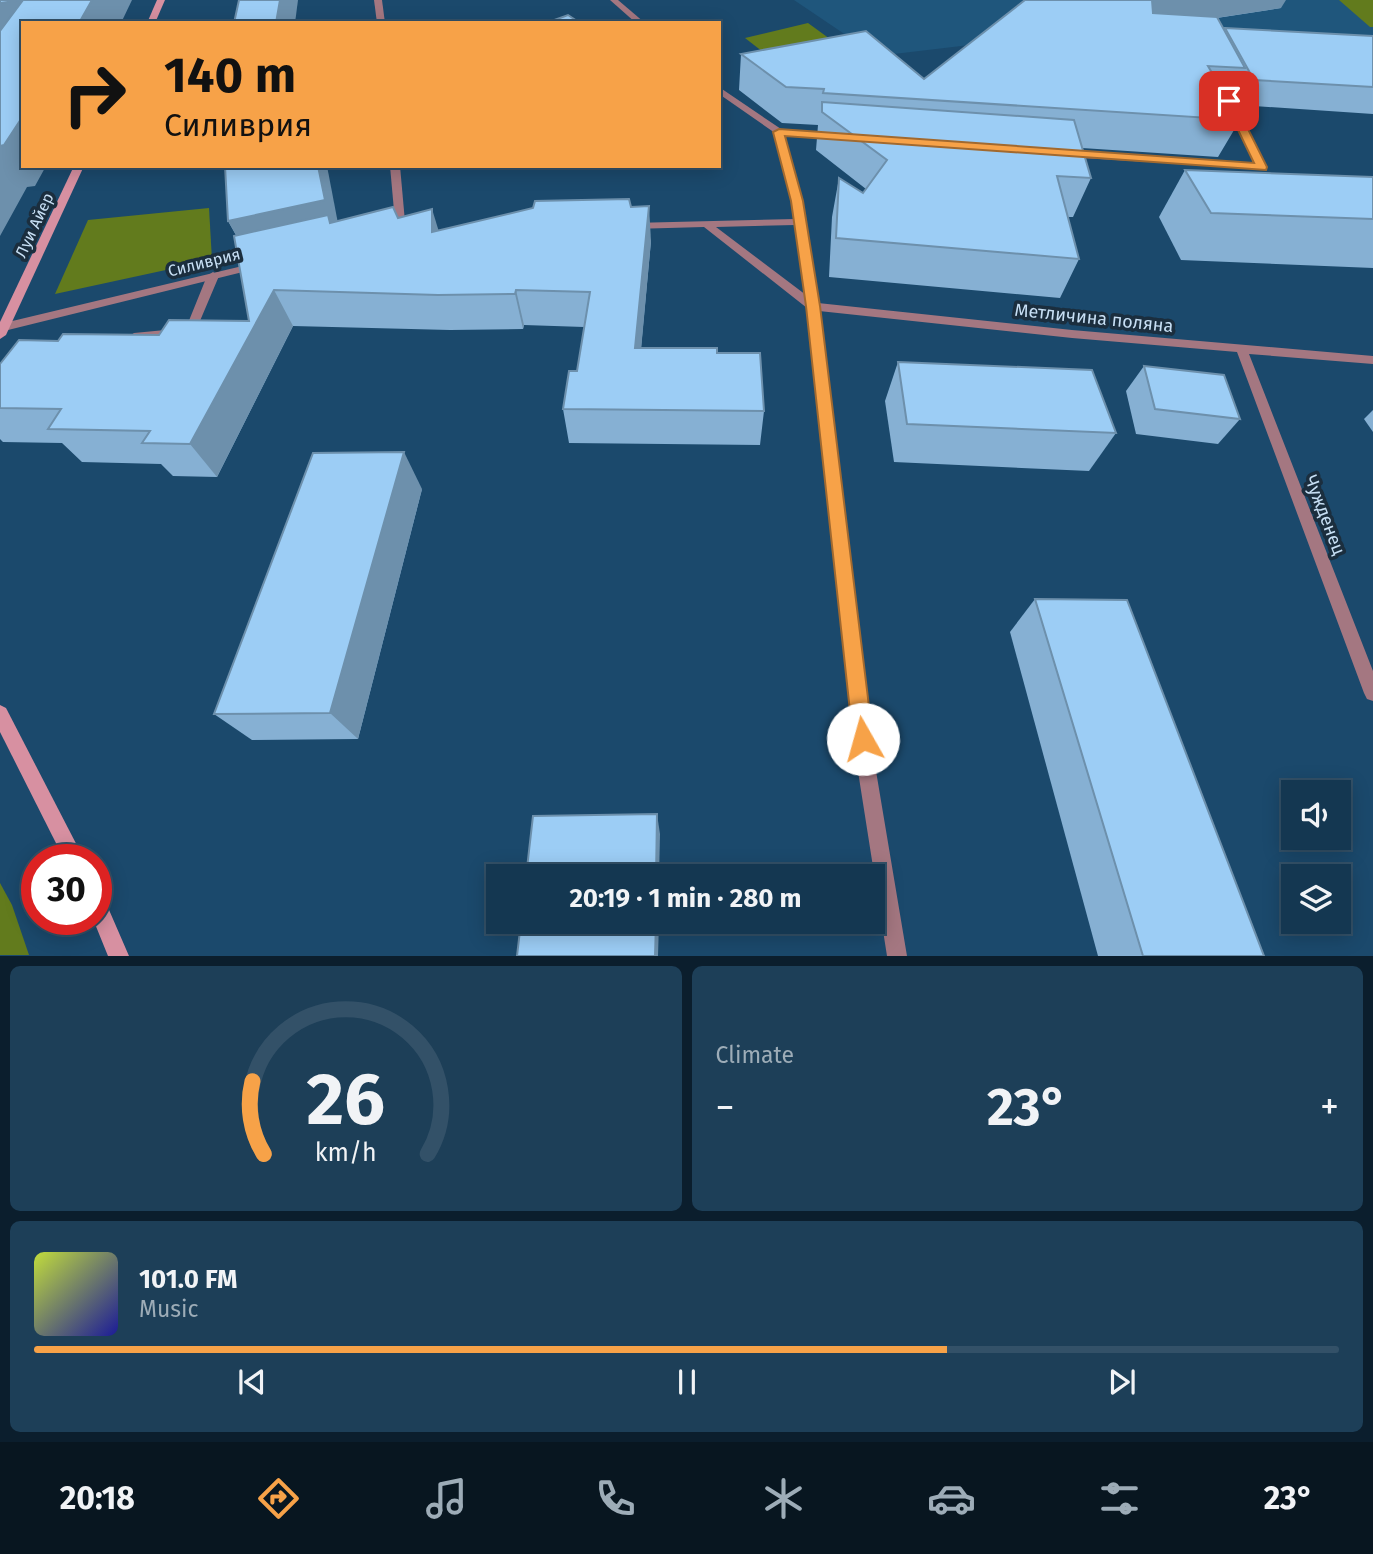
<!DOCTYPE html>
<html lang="en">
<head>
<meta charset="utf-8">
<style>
	:root { --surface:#143751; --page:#1d3f58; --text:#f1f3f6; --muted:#9dacb7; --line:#335168; --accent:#f7a248 }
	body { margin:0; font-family:"Fira Sans",sans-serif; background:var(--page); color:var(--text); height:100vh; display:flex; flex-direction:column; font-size:26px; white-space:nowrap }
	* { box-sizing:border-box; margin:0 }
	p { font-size:23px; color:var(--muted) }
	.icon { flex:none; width:38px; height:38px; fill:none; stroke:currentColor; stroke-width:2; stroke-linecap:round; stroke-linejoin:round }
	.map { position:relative; height:956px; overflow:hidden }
	.side { display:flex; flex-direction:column; gap:10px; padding:10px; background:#0b1e2d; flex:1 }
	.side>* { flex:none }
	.top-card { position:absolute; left:21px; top:21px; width:700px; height:147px; border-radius:0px; box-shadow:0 4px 18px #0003,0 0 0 2px var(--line); background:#f7a248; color:#111; overflow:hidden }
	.buttons { position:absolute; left:1281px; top:780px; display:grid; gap:14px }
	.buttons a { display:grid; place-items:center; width:70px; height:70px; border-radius:0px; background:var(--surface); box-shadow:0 4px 18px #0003,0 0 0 2px var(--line); font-size:35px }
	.speed { position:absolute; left:21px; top:844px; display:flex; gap:14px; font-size:35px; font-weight:700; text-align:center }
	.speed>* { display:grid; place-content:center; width:91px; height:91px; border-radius:50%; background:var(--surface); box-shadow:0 4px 18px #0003,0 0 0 2px var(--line); line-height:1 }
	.speed .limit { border:10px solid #d22; background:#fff; color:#111 }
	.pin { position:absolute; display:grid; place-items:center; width:60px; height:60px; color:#fff; margin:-30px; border-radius:14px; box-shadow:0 4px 10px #0006 }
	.me { position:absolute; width:77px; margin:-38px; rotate:353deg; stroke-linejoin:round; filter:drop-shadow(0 0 5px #0008) }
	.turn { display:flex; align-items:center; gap:24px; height:147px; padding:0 28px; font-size:32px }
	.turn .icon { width:91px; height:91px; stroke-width:2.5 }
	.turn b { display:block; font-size:49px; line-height:60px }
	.big { font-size:52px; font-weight:700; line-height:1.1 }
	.side .widget { flex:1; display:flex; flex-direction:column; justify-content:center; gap:10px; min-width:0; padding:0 24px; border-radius:10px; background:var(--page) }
	.side .dial { align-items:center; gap:0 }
	.dial svg { height:182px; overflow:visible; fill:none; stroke:var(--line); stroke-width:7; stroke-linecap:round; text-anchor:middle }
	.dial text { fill:var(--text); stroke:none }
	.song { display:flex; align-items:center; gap:21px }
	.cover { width:84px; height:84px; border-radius:10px; background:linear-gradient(135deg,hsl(70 70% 55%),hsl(240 70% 35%)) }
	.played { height:7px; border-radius:4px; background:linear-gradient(90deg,var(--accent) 70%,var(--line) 70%) }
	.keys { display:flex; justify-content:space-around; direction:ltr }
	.heat { display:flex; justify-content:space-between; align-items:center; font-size:38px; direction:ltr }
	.side .tiles { flex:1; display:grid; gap:10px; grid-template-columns:1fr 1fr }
	.widget:last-child { grid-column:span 2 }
	.trip { position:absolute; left:486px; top:864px; width:399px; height:70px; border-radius:0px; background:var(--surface); box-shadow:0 4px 18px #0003,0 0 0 2px var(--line); font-weight:700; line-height:70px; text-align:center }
	.tab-bar { display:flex; height:112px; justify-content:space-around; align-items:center; background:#081620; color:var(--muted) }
	.tab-bar .icon { width:49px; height:49px }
	.tab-bar .active { color:var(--accent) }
	.tab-bar b { font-size:32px; color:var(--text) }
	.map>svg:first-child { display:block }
	.built { fill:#1f567c }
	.green { fill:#627b1d }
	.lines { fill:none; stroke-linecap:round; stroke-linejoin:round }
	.service { fill:#a47781; fill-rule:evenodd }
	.minor { fill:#a47781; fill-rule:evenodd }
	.secondary { fill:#d790a1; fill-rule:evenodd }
	.wall { fill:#86b0d3 }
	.shaded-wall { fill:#6d90ac }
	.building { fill:#9ccdf5; stroke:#6d90ac; stroke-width:2 }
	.route { fill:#f7a248; stroke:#a1692f; stroke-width:2 }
	.labels { text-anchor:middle; stroke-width:7; stroke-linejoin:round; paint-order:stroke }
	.far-street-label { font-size:16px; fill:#c7dff4; stroke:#1b2e3e }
	.street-label { font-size:18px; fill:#c7dff4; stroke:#1b2e3e }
</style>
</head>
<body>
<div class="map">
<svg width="1373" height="956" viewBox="0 0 1373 956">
	<rect width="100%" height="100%" fill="#1b496c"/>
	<path class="built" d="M794 0H1373V39L1063 34 877 56Z"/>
	<g class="green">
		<path d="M1339 0H1373V27H1370Z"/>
		<path d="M808 23 841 47 777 63 745 38Z"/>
		<path d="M209 208 212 260 55 294 88 220Z"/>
		<path d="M0 883 12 905 29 955H0Z"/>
	</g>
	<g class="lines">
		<path class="service" d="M213 272 219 276 194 335 130 340 128 337 134 333 186 328 207 276Z"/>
		<g class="minor">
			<path d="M374 0H382L385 23H377Z"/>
			<path d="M610 0H618L645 23H636Z"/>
			<path d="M1220 79 1224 82 1267 167 1265 169 1066 157 1061 154 1066 151 1256 164 1216 82Z"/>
			<path d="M719 87 781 129 836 134 841 137 836 140 784 135 802 201 818 303 1072 330 1373 356V364L1249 354 1373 671V701L1367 699 1364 693 1237 352 1072 338 819 311 875 765 907 956H887L857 765 807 308 704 227 632 229 627 226 632 223 795 219 775 133 719 94ZM795 225 806 295 716 227Z"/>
			<path d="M390 166H400L406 233 401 236 396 233Z"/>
			<path d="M259 262 263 263V267L4 331 0 330V324L4 323Z"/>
		</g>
		<g class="secondary">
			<path d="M157 0H165L155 23H147Z"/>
			<path d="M74 166H84L6 335 0 339V322Z"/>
			<path d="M0 705 6 708 84 859H64L0 732Z"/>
			<path d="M96 893 103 896 129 956H108L93 919H96Z"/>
		</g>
	</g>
	<g class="wall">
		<path d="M1025 0 1281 8 1217 18 1224 30 1225 28 1373 36V114L1239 105 1232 91 1227 99 1240 120 1218 157 1082 148 1091 178 1073 217H1068L1079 259 1060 298 829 277 832 217 839 178 863 193 866 189 816 150 818 125 782 123 739 90 741 54 924 79Z"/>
		<path d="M1185 170 1373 177V268L1181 260 1159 217Z"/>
		<path d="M631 207 651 241 641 348 717 353 764 411 760 445 569 443 563 409 577 371 584 327 524 325 523 329 450 330 293 326 217 477 173 476 161 464 82 462 62 443 3 442 0 439V364L58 341 159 335 249 321 236 235 228 221H338L398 218 439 231Z"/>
		<path d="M898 362 1116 433 1089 471 894 462 885 401Z"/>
		<path d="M1144 366 1240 419 1218 444 1136 434 1126 391Z"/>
		<path d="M1373 410V432L1364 419Z"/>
		<path d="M422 489 358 739 252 740 214 714Z"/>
		<path d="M1035 599 1264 956H1098L1010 632Z"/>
	</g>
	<g class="shaded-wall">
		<path d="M23 0 0 42V2Z"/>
		<path d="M92 0H132L121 23H79Z"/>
		<path d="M280 0H298L295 23H276Z"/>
		<path d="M1150 0H1286L1281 8 1137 30Z"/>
		<path d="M23 116V166H46L35 186 27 187 0 236V146Z"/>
		<path d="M318 166H327L341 239 250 260 228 221Z"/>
		<path d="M649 206 651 241 638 383 635 348Z"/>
		<path d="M432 209 443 245 432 232Z"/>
		<path d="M274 290 293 326 217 477 190 444Z"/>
		<path d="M516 290 524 325 523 329 515 294Z"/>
		<path d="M404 452 422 489 358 739 330 713Z"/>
		<path d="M657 814 660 834 659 877H656Z"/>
		<path d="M656 922H659L658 956H655Z"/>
	</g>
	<g class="building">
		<path d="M0 0H92L79 23H23V116L4 145 0 146V31L23 0 0 3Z"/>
		<path d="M239 0H280L276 23H234Z"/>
		<path d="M1025 0H1152L1153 13 1217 17 1245 68 1208 66 1240 120 823 93 824 89 786 87 741 54 866 31 924 79Z"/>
		<path d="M568 15 580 23H546Z"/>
		<path d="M1225 28 1373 36V87L1254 80Z"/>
		<path d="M822 102 1074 120 1091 178 1057 176 1079 259 836 238 839 178 863 193 887 160 822 112Z"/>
		<path d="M225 166H318L325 200 228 221Z"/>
		<path d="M1185 170 1373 177V219L1211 213Z"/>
		<path d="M629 199 631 207 649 206 635 348H717V353H760L764 411 563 409 569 371H577L590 292 516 290 515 294 438 295 274 290 190 444 142 443 150 431 48 429 61 409 0 408V364L19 340 58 341 63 334 159 335 169 320 249 321 234 236 328 215 330 223 393 207 398 218 432 209V232L533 208 535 201Z"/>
		<path d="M898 362 1092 370 1116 433 907 424Z"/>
		<path d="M1144 366 1224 375 1240 419 1155 409Z"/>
		<path d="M404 452 330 713 214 714 313 453Z"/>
		<path d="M1035 599 1127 600 1264 956H1143Z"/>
		<path d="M657 814 656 877H526L533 816Z"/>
		<path d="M521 922H656L655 956H517Z"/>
	</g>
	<path class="route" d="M1229 98 1234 101 1267 167 1266 170 785 136 803 201 820 306 873 739 870 746 863 749 856 746 853 739 806 306 791 201 773 132 779 129 1254 163 1224 101Z"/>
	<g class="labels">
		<g class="far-street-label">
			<text transform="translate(34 225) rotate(-65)" y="6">Луи Айер</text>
			<text transform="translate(204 262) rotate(-14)" y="6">Силиврия</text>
		</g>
		<g class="street-label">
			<text transform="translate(1094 318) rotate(6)" y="6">Метличина поляна</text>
			<text transform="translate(1325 515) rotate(69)" y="6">Чужденец</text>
		</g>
	</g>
</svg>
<div class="buttons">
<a><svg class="icon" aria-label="sound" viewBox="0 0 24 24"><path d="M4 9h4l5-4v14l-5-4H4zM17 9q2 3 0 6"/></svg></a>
<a><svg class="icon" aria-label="layers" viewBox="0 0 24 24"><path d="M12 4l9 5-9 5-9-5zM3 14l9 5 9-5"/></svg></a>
</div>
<div class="speed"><div class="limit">30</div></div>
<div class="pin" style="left:1229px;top:101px;background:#d93025"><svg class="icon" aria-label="arrive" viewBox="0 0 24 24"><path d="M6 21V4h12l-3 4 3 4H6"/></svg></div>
<svg class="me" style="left:863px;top:739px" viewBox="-20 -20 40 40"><circle r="19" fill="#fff"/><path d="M0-13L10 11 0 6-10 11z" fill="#f7a248"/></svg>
<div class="trip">20:19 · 1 min · 280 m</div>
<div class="top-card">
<div class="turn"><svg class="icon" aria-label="right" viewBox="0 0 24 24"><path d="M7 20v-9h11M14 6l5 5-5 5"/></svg><div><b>140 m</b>Силиврия</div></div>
</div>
</div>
<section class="side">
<div class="tiles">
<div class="widget dial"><svg viewBox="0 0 100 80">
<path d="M14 69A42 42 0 1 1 86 69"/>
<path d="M14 69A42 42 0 0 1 9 37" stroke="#f7a248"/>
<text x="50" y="56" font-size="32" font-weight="700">26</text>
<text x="50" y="72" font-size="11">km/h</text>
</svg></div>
<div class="widget"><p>Climate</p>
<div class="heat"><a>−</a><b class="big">23°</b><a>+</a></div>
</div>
<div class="widget">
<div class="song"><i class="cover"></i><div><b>101.0 FM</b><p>Music</p></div></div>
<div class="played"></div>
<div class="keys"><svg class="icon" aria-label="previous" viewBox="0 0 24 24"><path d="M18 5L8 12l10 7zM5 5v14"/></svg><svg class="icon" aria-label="pause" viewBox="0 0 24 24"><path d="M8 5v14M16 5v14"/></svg><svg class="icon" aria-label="next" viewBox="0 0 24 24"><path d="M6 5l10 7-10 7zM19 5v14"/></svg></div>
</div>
</div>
</section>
<nav class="tab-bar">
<b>20:18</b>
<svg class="icon active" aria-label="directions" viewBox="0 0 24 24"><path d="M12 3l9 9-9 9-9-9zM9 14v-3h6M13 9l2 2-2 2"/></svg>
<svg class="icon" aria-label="music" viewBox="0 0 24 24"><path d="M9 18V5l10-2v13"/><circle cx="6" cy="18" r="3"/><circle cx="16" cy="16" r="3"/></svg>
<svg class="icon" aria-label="phone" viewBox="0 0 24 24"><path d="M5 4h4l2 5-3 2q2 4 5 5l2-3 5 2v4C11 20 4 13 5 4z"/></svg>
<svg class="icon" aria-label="climate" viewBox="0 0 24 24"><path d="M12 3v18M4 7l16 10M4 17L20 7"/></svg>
<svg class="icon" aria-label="car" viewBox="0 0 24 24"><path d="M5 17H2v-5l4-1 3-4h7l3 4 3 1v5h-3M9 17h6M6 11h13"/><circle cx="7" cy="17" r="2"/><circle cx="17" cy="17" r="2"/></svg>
<svg class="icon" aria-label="filters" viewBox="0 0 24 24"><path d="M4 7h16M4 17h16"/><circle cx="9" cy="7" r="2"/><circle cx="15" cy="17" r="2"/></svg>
<b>23°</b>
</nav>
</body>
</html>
